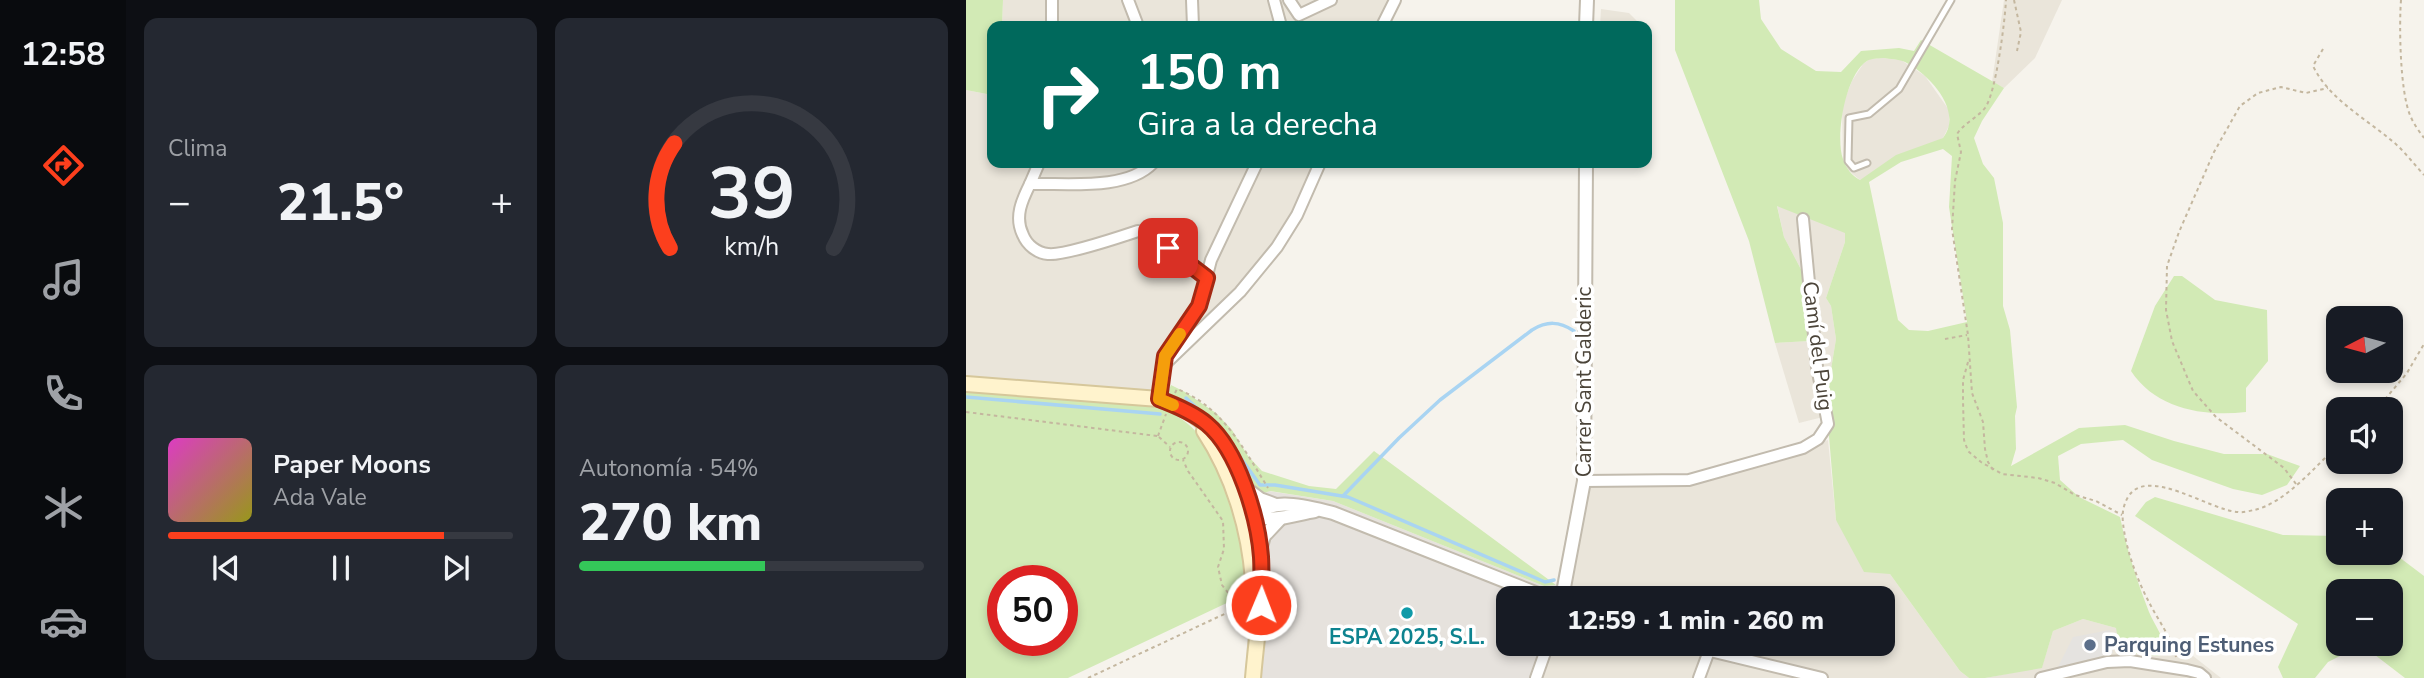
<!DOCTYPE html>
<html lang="es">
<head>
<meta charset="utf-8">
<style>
	:root { --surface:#171b24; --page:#242831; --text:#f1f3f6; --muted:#9ea1a6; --line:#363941; --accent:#fc3f1d }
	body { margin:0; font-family:"Nunito Sans",sans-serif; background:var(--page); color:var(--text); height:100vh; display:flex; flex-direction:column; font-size:26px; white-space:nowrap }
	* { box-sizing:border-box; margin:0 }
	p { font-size:23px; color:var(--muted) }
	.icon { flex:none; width:38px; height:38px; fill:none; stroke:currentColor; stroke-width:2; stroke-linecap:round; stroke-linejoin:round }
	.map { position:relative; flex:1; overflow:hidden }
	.side { display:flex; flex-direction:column; gap:18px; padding:18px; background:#0d0f14; width:840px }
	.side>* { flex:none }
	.hud { position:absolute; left:21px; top:21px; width:665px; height:147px; border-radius:14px; box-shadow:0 4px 10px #0003; background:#00695c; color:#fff; overflow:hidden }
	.needle { width:46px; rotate:264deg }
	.controls { position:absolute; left:1360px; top:306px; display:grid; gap:14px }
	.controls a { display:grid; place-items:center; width:77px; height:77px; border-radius:14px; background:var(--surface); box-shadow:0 4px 10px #0003; font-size:35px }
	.speed { position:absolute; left:21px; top:565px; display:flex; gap:14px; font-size:35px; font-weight:700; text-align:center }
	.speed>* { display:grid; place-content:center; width:91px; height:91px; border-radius:50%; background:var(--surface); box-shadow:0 4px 10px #0003; line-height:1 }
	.speed .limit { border:10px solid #d22; background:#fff; color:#111 }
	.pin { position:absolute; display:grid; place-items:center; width:60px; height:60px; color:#fff; margin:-30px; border-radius:14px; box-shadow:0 4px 10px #0006 }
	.me { position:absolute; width:77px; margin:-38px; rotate:1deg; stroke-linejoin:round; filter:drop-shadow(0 0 5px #0008) }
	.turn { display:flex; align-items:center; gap:24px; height:147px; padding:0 35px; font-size:32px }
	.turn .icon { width:91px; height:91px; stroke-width:2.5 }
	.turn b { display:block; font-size:49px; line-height:60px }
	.big { font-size:52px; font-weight:800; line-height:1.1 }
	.side .widget { flex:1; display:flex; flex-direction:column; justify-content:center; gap:10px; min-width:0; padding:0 24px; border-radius:14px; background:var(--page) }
	.side .dial { align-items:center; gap:0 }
	.dial svg { height:182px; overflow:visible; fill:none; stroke:var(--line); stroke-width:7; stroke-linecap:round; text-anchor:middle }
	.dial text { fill:var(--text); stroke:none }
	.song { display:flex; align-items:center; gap:21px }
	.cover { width:84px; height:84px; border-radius:10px; background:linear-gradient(135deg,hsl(310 70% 55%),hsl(60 70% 35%)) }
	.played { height:7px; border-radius:4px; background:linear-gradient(90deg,var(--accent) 80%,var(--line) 80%) }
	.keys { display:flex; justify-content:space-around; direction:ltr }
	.heat { display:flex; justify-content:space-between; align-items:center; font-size:38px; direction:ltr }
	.charge { height:10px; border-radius:5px; background:linear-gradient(90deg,#34c759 54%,var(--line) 0) }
	.side .tiles { flex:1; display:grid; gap:18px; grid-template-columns:repeat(2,1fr) }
	.trip { position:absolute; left:530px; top:586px; width:399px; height:70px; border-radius:14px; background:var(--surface); box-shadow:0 4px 10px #0003; font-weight:800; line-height:70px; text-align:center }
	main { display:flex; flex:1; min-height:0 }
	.dock { display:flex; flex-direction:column; width:126px; justify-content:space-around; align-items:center; background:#090b0e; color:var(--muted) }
	.dock .icon { width:49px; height:49px }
	.dock .on { color:var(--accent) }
	.dock b { font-size:32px; color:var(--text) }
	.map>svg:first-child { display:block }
	.residential { fill:#eae5da }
	.industrial { fill:#e6e2dd }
	.green { fill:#d2eab5; fill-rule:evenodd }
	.parking { fill:#e5e3e0 }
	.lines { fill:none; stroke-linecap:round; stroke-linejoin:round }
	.stream { stroke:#a9d4f2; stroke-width:3.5 }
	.service-casing { stroke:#c2bbae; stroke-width:9 }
	.minor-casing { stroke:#c2bbae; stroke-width:14 }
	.tertiary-casing { stroke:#c2bbae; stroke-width:16 }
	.secondary-casing { stroke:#d6c79b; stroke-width:18 }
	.path { stroke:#c4b79f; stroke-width:2; stroke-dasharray:3.5 3.5; stroke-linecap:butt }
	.service { stroke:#fff; stroke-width:5 }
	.minor { stroke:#fff; stroke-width:10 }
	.tertiary { stroke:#fff; stroke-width:12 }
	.secondary { stroke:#fff3cd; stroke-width:14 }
	.route-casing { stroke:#a42913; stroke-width:18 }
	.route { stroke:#fc3f1d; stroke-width:12 }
	.slow { stroke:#f59e0b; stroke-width:12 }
	.culture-dot { fill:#0f9aa8; stroke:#fff; stroke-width:2.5 }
	.service-dot { fill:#5c6f8a; stroke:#fff; stroke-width:2.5 }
	.labels { text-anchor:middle; stroke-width:7; stroke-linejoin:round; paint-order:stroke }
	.street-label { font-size:21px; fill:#4b4439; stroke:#fff }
	.culture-label { font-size:21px; font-weight:bold; fill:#0d838f; stroke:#fff }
	.service-label { font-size:21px; font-weight:bold; fill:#4e5e75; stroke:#fff; text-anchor:start }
</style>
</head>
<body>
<main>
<nav class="dock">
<b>12:58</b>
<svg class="icon on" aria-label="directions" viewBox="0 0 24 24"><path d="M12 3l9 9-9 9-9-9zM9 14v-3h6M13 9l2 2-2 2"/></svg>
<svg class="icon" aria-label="music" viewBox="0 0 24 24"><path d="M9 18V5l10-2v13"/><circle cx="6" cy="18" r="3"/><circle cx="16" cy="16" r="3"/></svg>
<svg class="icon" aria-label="phone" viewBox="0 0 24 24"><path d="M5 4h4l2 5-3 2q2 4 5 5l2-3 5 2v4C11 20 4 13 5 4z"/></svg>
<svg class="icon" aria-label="climate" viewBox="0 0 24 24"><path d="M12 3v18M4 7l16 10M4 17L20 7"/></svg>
<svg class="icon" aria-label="car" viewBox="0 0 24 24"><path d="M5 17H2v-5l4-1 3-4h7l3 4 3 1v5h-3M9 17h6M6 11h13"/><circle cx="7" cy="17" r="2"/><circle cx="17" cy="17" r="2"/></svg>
</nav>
<section class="side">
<div class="tiles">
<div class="widget"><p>Clima</p>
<div class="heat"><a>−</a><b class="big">21.5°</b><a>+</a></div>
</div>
<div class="widget dial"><svg viewBox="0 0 100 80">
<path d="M14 69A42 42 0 1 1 86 69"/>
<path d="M14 69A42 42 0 0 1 16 23" stroke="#fc3f1d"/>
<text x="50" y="56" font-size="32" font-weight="700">39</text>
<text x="50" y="72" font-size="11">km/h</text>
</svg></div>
<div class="widget">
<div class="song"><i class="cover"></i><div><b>Paper Moons</b><p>Ada Vale</p></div></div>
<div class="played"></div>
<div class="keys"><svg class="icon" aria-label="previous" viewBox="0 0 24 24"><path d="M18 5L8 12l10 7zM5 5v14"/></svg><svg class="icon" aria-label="pause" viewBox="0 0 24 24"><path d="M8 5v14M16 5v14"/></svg><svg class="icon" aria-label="next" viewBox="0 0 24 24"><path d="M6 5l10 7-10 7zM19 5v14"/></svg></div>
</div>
<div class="widget"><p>Autonomía · 54%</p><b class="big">270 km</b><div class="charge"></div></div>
</div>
</section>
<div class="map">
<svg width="1458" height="678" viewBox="0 0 1458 678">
	<rect width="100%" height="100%" fill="#f6f3ec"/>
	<g class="residential">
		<path d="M37 0H431L419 26H36Z"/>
		<path d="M1038 0H1096L1069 58 1038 88 1026 82Z"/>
		<path d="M635 9 663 13 673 23V26H634Z"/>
		<path d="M917 58 935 60 959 76 983 110V126L977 138 894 180 882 170 877 159 876 106 886 81 897 64 904 59Z"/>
		<path d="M0 90 26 95V163H357L333 216 207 363 203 372 205 385 194 408 173 403 0 391Z"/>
		<path d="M811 205 879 232V242L860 298 865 306 870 339 860 400 861 416 833 423 809 343 844 341 839 277 818 237Z"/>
		<path d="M862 440 870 520 924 574 994 671 1003 678H574L586 644H917V598H593L590 585 611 479 729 478Z"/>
		<path d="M1117 619 1150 628 1191 656 1217 648 1255 678H1019L1076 667 1087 631Z"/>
	</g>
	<path class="industrial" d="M303 491 367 501 578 586 590 585 593 598H542V644H586L574 678H279L284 592 282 568 268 505Z"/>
	<g class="green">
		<path d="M0 0H37L36 26H26V95L0 90Z"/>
		<path d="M709 0H793L795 19 815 49 850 71 875 72 895 51 933 48 948 51 955 40 1038 88 1016 121 1008 138 1017 164 1028 178 1037 223V306L1044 330 1051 407 1049 416 1050 449 1045 466 1113 428 1159 425 1208 441 1258 454H1301L1334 466 1321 485 1296 495 1267 489 1186 460 1157 440 1115 444 1092 456 1094 480 1113 497 1154 517C1161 550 1171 581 1183 612 1189 626 1199 638 1200 653L1191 656 1154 652 1150 628 1117 619 1087 631 1076 668 1019 678H1003L994 671 924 574 898 572 870 520 860 400 870 339 865 306 860 298 879 242V233L811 206 818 237 839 277 844 341 809 343 783 241 709 50ZM917 58C924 59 932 59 939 62 963 74 998 111 977 138L930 155 894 180C886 176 880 168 877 159 869 137 879 75 901 61 906 58 911 59 917 58ZM977 149 986 156 983 207 1001 322 962 331 943 330 932 320 903 182 935 162Z"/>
		<path d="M1208 276H1216L1249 300 1301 310 1302 361 1280 388V412C1238 417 1190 409 1165 371L1189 306Z"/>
		<path d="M205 385 219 392 250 413 266 430 282 456 296 471 343 486 370 489 408 451 590 585 578 586 367 501 304 491 289 496 226 411 202 392Z"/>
		<path d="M0 391 173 403C192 407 208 412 222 424 262 458 279 542 284 592L102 678H0ZM37 581H96V640H37Z"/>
		<path d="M1189 497 1317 535 1372 536V553L1425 551 1458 576V678H1439L1396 645 1362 662 1349 678H1317L1312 667 1332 624 1169 516 1180 502ZM1372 592H1424V644H1372Z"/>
	</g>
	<path class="parking" d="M1144 630 1147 653 1092 667 1107 637Z"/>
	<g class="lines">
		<g class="stream">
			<path d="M0 397 194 414"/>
			<path d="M220 398 252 428"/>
			<path d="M259 436 294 485H309L382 497 579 582 588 580"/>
			<path d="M377 496 433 438 474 400 566 330C581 321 593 321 608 331"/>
		</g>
		<defs>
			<path id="service" d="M901 163 888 168 882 161 883 118 903 114 933 89 985 0"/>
			<g id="minor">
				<path d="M162 0 172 26"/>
				<path d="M226 0 227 26"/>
				<path d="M308 0 315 26"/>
				<path d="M323 0 333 15 365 0"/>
				<path d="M86 26V0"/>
				<path d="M416 26 429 0"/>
				<path d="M187 163C160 191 101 183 64 184 56 200 48 217 57 235 61 245 71 253 82 254 97 256 154 237 172 231L182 233 241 278"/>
				<path d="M64 184 73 163"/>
				<path d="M196 367 274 292 311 247 331 215 354 163"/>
				<path d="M193 399 199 356 233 306 245 260 291 163"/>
				<path d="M618 481 723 480 837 448 852 439 862 424 851 367 837 219"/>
				<path d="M715 644 856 678"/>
				<path d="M570 678 582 644"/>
				<path d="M733 678 743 651"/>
				<path d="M1075 678 1141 662 1164 661 1221 670 1233 673 1239 678"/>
			</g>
			<g id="tertiary">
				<path d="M620 26 621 0"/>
				<path d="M278 487 294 499 310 505"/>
				<path d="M285 513C303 525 329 514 349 511"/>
				<path d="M285 523C300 493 342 507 367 513L582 598"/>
				<path d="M294 550 298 536 315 518"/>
				<path d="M596 598 618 481 620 163"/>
			</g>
			<g id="secondary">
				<path d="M0 384 193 399C239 414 259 439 276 483 282 499 289 516 292 534 300 582 291 630 287 678"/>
				<path d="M238 431C267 475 283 528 287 580"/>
			</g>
		</defs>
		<use href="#service" class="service-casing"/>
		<use href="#minor" class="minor-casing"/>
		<use href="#tertiary" class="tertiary-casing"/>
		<use href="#secondary" class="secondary-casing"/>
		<g class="path">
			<path d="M1048 0 1055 32 1051 51"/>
			<path d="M1435 0C1433 26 1434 91 1444 115 1447 123 1453 131 1458 138"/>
			<path d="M1357 49 1347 66C1364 101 1403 120 1432 146 1441 155 1449 165 1458 175"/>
			<path d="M979 339 1001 335"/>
			<path d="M1002 362 997 380V400L998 440 1002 451 1015 462 1036 474 1072 478 1089 483 1109 495 1130 501 1156 515"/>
			<path d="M209 393 211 389C256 406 278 449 302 488"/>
			<path d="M1410 410 1441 373 1458 344"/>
			<path d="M0 412 191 436"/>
			<path d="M192 436 200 414"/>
			<path d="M193 437 204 447"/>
			<circle cx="213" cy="451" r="9"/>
			<path d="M1027 470 1022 462 1019 449 1017 422 1006 393 1002 335 986 229 989 181 995 152 991 134C998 123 1011 118 1019 108 1030 93 1039 21 1040 0"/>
			<path d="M1330 484 1318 468 1250 417 1227 391 1206 341 1200 310 1201 266 1213 232 1248 152 1274 106 1292 93 1315 87 1340 93 1362 88"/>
			<path d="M1210 657C1206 638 1193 622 1184 604 1171 580 1160 550 1157 523 1156 513 1157 506 1162 497 1181 465 1245 511 1272 512 1276 513 1283 511 1288 510 1318 504 1350 466 1372 445"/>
			<path d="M122 678 269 609 271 604 256 585 252 567 258 549 257 521 222 471 217 460"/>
		</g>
		<use href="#service" class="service"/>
		<use href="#minor" class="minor"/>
		<use href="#tertiary" class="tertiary"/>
		<use href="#secondary" class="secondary"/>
	</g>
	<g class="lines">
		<defs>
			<path id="route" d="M202 248 241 278 233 306 199 356 193 399C209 405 228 413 241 424 272 450 292 517 295 557 296 573 295 589 295 605"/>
		</defs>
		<use href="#route" class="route-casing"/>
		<use href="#route" class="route"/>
		<path class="slow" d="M207 405 193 399 199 356 214 334"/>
	</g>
	<circle class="culture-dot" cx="441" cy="613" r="7"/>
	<circle class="service-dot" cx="1124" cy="645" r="7"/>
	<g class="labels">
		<g class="street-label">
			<text transform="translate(852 346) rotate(83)" y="7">Camí del Puig</text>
			<text transform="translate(618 382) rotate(-90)" y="7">Carrer Sant Galderic</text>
		</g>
		<g class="culture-label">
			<text x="441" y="644">ESPA 2025, S.L.</text>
		</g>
		<g class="service-label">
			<text x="1138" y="652">Parquing Estunes</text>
		</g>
	</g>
</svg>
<div class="controls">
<a><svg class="needle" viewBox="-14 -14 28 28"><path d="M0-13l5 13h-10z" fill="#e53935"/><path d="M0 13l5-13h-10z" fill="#9ea1a6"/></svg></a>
<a><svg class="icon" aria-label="sound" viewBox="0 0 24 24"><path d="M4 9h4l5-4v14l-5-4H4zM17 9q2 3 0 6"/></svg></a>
<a>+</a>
<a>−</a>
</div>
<div class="speed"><div class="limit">50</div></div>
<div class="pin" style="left:202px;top:248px;background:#d93025"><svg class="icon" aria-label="arrive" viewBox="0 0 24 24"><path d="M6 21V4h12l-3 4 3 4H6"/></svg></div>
<svg class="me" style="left:295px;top:605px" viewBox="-20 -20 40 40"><circle r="17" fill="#fc3f1d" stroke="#fff" stroke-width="3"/><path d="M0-11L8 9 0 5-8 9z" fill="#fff"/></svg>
<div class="trip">12:59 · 1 min · 260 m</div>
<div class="hud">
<div class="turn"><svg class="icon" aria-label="right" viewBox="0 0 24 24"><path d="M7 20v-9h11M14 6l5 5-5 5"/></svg><div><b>150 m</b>Gira a la derecha</div></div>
</div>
</div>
</main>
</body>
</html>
